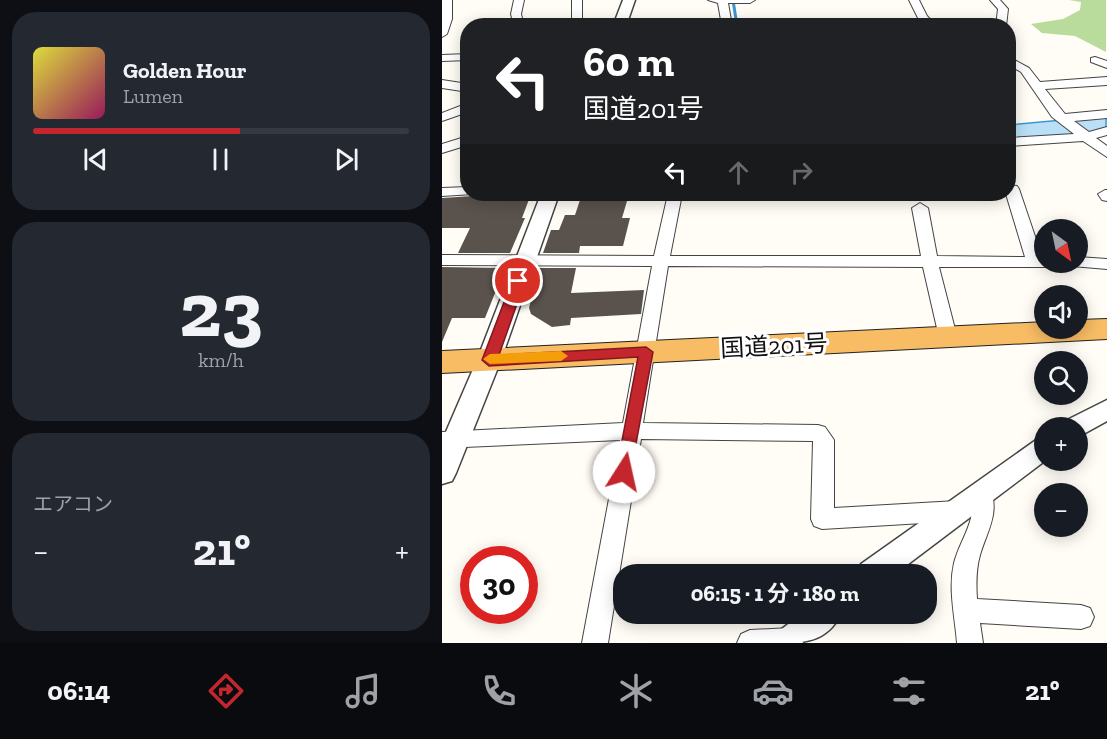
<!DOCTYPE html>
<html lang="ja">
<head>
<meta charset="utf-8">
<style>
	:root { --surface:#171b24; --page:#242831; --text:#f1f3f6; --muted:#9ea1a6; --line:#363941; --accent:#c4262e }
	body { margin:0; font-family:"Zilla Slab","Noto Sans JP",serif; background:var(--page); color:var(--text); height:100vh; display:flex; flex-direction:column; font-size:22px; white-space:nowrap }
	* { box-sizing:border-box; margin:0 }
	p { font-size:20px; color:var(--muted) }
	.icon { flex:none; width:33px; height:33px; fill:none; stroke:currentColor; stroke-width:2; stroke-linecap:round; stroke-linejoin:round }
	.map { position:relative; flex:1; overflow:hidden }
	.panel { display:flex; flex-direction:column; gap:12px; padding:12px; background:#0d0f14; width:442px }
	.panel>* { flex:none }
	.guide { position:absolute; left:18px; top:18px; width:556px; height:183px; border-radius:24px; box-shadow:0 3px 15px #0003; background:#202124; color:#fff; overflow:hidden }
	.needle { width:39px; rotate:147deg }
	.tools { position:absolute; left:592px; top:219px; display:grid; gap:12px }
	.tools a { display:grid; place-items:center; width:54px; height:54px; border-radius:50%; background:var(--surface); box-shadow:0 3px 15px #0003; font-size:30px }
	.speed { position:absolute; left:18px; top:546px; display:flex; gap:12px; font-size:30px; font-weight:700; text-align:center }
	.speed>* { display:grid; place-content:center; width:78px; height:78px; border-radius:50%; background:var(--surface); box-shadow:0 3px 15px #0003; line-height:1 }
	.speed .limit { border:9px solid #d22; background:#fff; color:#111 }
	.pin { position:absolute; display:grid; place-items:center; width:51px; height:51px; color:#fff; margin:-26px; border:3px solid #fff; border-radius:50%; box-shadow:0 2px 6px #0007 }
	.me { position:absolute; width:66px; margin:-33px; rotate:10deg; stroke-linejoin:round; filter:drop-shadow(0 0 4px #0008) }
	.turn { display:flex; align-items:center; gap:21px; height:126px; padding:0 24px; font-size:27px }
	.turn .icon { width:78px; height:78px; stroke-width:2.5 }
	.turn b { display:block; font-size:42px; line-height:51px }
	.lanes { display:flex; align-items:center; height:57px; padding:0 24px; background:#0003; justify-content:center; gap:30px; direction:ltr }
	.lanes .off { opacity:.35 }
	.big { font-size:45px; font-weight:700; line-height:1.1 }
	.panel .card { flex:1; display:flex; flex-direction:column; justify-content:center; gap:9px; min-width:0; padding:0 21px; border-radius:24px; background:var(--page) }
	.panel .dial { align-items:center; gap:0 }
	.dial b { font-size:78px; line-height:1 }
	.song { display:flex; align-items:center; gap:18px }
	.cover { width:72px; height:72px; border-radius:9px; background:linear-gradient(135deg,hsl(60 70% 55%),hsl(330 70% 35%)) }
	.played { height:6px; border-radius:3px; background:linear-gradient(90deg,var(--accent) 55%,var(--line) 55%) }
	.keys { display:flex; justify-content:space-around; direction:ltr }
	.heat { display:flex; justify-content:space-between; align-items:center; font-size:33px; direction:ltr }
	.trip { position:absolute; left:171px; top:564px; width:324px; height:60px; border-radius:24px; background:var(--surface); box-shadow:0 3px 15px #0003; font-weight:700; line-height:60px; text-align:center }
	.menu { display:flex; height:96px; justify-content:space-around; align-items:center; background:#090b0e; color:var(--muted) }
	.menu .icon { width:42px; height:42px }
	.menu .selected { color:var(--accent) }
	.menu b { font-size:27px; color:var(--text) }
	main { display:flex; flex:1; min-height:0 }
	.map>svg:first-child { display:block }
	.forest { fill:#b9dc9c }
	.water { fill:#b9e0f7; stroke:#3f96cf; stroke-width:1.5 }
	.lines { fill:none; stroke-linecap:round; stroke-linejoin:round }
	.stream { stroke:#3f96cf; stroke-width:3 }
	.building { fill:#5a524d }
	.minor-casing { stroke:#444; stroke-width:2 }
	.tertiary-casing { stroke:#444; stroke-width:3 }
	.trunk-casing { stroke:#222; stroke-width:2 }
	.minor { fill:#fff; fill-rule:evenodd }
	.tertiary { fill:#fff; fill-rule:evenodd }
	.trunk { fill:#f7bc64; fill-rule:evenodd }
	.route { fill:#c4262e; stroke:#7f191e; stroke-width:1.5 }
	.slow { fill:#f59e0b }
	.labels { text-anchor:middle; stroke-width:6; stroke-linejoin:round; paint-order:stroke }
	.street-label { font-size:24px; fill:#111; stroke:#fff }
</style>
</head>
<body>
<main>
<section class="panel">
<div class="card">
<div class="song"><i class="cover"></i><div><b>Golden Hour</b><p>Lumen</p></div></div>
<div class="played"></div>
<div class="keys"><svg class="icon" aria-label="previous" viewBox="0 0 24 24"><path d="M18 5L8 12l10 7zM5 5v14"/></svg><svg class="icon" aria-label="pause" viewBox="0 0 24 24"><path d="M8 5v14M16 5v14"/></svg><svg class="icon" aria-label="next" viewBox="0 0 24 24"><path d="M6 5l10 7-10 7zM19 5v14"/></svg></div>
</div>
<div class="card dial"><b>23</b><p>km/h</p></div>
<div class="card"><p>エアコン</p>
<div class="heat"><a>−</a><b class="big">21°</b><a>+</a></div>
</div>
</section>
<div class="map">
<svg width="665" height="643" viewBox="0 0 665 643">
	<rect width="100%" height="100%" fill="#fffdf5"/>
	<path class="forest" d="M627 0H664V52L633 36 600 33 589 24 621 19 638 10 639 2Z"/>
	<path class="water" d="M664 116V129L633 135 567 140V125Z"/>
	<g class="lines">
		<path class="stream" d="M291 0 295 26"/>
	</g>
	<g class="building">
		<path d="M33 194H89L80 218H83L68 253H16L28 228H0V198L31 196Z"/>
		<path d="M138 200 185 201 180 218H188L181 246H138L137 253H101L109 230H117L123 215H133Z"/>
		<path d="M0 267 63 268 43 318H10L0 342Z"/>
		<path d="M97 268H134L129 293 202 290 199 314 129 318 128 325 110 327 89 314 87 308Z"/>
	</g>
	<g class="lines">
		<defs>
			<g id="minor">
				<path d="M0 0H10V19L5 34 0 37Z"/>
				<path d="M72 0H82L79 14 82 26H72L69 14Z"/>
				<rect x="130" y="0" width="10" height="26"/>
				<path d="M266 0H313L308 3H286L290 26H280L276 3Z"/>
				<path d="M467 0H477L485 16 495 26H483L476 18Z"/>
				<path d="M548 0H558L566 9 564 26H554L556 9Z"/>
				<path d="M26 54V60L0 61V55Z"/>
				<path d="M567 57 587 68 598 82 665 77V85L603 89 623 114 665 110V118L632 121 647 132 665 127V135L654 138 665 146V157L641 141 567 146V138L632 134 610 117 579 72 567 65Z"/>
				<path d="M653 57 665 61V68L649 62V58Z"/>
				<path d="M0 80 26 84V92L0 88Z"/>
				<path d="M26 103V112L0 121V113Z"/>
				<path d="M26 136V145L0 153V144Z"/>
				<path d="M567 185 575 186 577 189 600 257H603V262H611L603 267H497L515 337 513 342 506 343 499 342 497 337 481 267 226 266 201 423 376 425 383 427 392 440V508L515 501 523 504 526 511 523 518 515 521 380 529 372 526 369 519 371 441 199 439 166 643H140L178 440 0 448V432L181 423 210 266 0 265V255L212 256 226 194H240L228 256H479L470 208 478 203 486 208 495 256 583 257 564 194H567Z"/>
				<path d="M26 187V194H31L0 196V188Z"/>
				<path d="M663 190H665V201L660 200 656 194Z"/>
				<path d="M636 257 665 259V269L630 266 628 262H636Z"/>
				<path d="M539 484 547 486C559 512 545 531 538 555 534 569 534 584 535 599L639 605 648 608 652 617 648 626 639 629 538 623 541 643H515C513 617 506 589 512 563 516 547 525 534 529 518 531 507 526 496 531 486Z"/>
				<path d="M349 628 358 632 361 643H295L299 634 308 630Z"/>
			</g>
			<g id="tertiary">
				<path d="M181 0H193L184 26H171Z"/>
				<path d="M99 194H117L59 360 14 473 10 481 0 484V441L35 360Z"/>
				<path d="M665 400V421L636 437V428H619L623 421Z"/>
				<path d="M603 436 604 460 453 574H415L419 564 594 440Z"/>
				<path d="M359 614H399C384 643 362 643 331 643L336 632Z"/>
			</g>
			<path id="trunk" d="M665 319V339L0 373V351L603 322V328H636V320Z"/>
		</defs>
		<use href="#minor" class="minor-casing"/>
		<use href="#tertiary" class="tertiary-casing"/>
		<use href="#trunk" class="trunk-casing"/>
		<use href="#minor" class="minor"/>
		<use href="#tertiary" class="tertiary"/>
		<use href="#trunk" class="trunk"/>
	</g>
	<path class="route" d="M76 277 83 281 57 355 204 347 211 352 188 476 182 478 177 476 174 472 196 357 47 366 40 360 70 281Z"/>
	<path class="slow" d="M119 351 126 356 119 361 48 364 41 359 48 354Z"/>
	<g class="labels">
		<g class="street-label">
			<text transform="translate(332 346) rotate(-3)" y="8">国道201号</text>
		</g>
	</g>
</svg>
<div class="tools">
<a><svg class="needle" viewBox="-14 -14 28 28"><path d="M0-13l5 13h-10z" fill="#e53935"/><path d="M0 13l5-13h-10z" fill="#9ea1a6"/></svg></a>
<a><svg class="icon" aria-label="sound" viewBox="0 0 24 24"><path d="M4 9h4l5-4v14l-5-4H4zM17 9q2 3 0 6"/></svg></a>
<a><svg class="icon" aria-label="search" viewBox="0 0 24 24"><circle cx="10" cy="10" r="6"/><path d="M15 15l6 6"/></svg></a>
<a>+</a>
<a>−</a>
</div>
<div class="speed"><div class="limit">30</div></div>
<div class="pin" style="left:76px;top:281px;background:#d93025"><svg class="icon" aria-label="arrive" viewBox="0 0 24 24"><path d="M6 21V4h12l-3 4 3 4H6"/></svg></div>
<svg class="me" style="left:182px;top:472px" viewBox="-20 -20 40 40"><circle r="19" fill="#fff"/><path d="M0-13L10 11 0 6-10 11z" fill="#c4262e"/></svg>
<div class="trip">06:15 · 1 分 · 180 m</div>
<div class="guide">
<div class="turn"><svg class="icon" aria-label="left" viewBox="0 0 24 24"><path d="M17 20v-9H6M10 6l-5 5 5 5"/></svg><div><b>60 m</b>国道201号</div></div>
<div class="lanes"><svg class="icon" aria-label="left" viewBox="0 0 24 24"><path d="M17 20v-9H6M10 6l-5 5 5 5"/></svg><svg class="icon off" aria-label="ahead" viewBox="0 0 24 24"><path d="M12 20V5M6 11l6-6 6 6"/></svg><svg class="icon off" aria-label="right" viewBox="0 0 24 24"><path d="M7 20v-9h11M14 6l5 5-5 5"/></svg></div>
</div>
</div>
</main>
<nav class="menu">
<b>06:14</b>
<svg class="icon selected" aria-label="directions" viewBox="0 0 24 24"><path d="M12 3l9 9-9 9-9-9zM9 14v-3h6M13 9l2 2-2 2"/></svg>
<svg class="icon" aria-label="music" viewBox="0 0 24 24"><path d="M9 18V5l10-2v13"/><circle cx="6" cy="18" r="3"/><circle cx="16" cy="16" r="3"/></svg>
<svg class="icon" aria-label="phone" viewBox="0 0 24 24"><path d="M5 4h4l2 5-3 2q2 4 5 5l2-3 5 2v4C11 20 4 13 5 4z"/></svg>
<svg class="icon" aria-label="climate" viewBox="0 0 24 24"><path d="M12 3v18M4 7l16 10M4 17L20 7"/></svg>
<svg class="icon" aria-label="car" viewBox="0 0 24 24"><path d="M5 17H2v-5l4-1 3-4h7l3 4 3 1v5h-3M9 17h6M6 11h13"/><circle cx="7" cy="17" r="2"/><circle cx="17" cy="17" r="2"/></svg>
<svg class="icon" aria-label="filters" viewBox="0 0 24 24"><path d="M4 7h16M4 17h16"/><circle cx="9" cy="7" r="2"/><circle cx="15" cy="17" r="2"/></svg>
<b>21°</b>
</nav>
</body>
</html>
